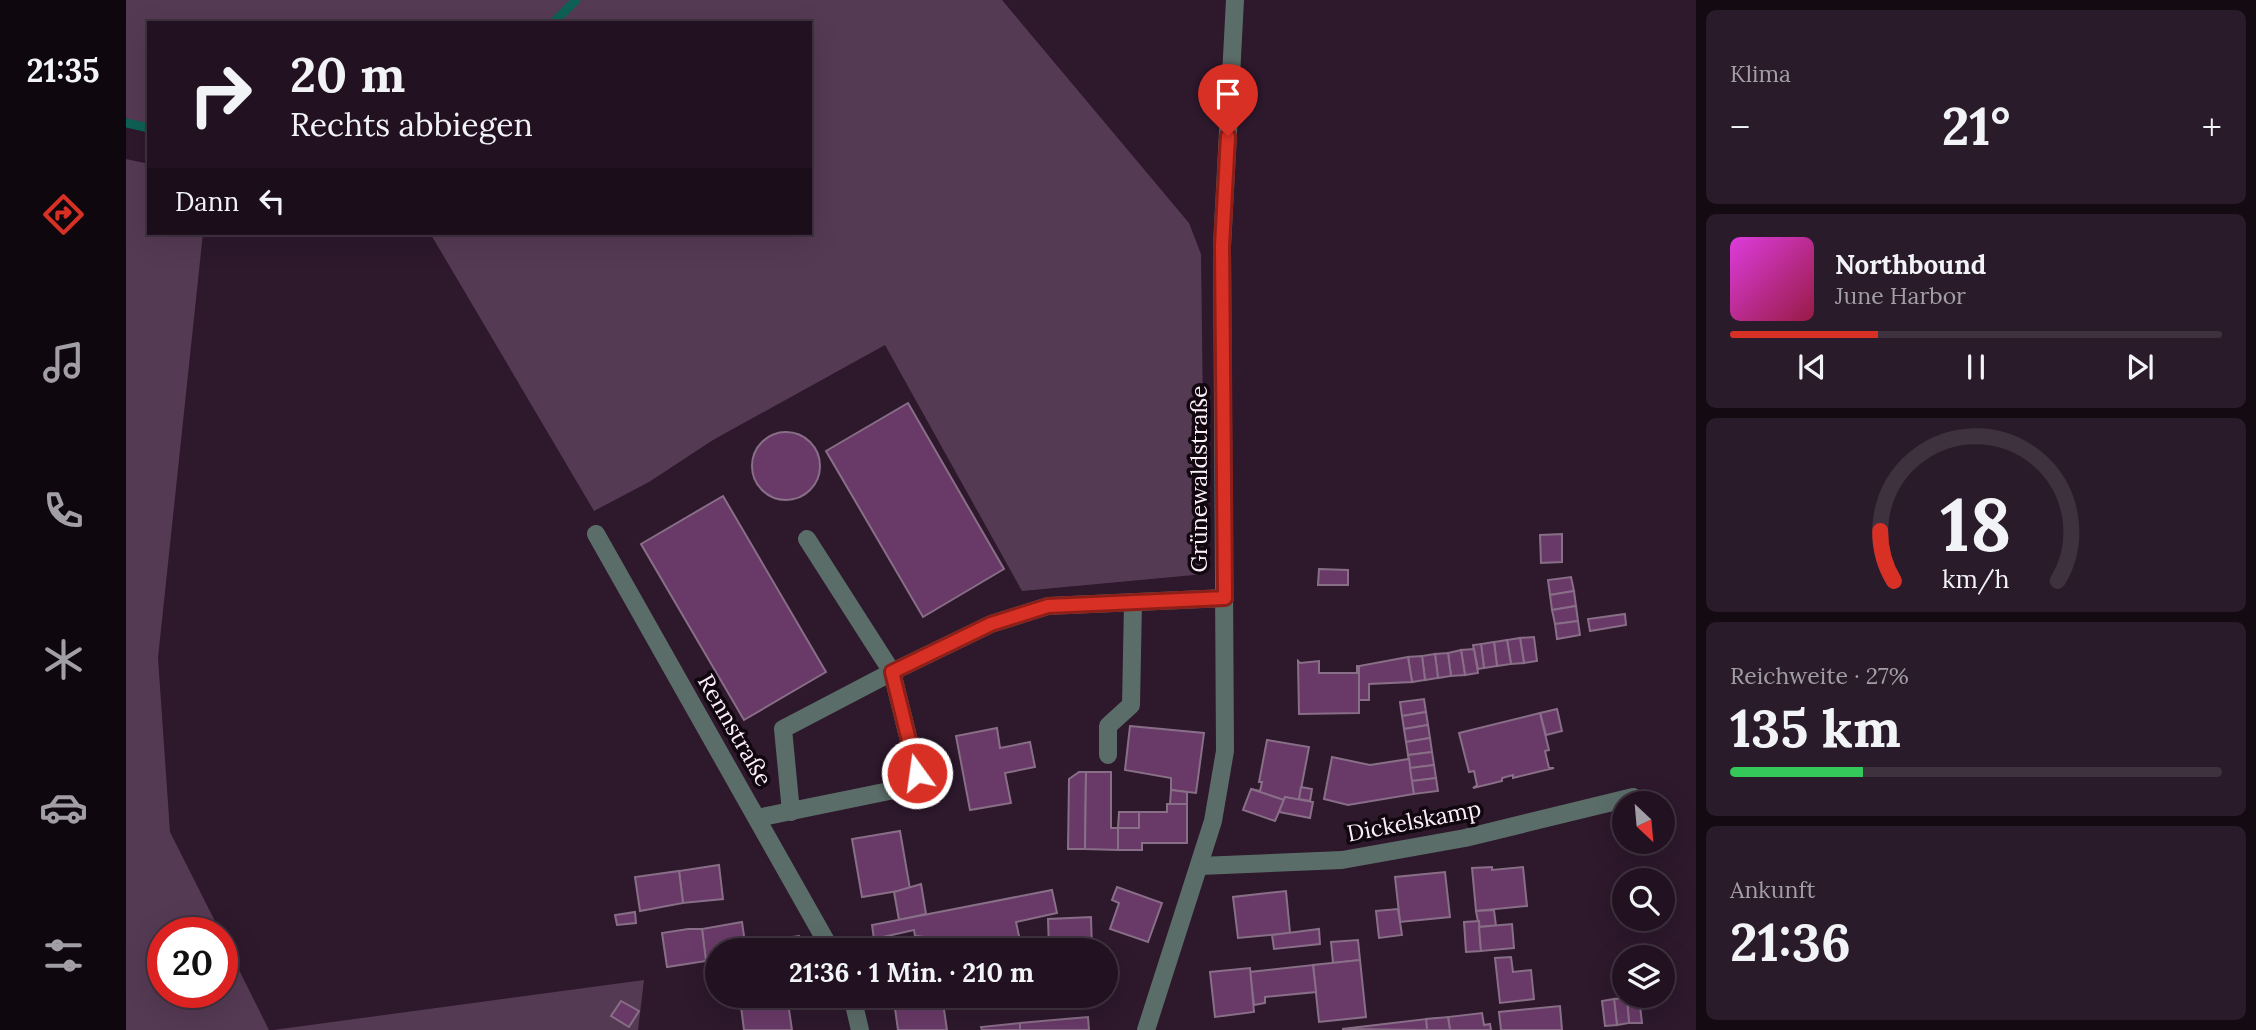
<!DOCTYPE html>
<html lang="de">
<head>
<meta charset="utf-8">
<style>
	:root { --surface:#221221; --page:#2a1b2a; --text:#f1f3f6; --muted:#a29ea5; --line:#3f323f; --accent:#d93025 }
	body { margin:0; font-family:Lora,serif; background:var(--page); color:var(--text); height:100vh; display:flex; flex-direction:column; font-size:26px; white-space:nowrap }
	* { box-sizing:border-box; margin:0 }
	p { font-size:23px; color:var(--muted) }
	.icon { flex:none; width:38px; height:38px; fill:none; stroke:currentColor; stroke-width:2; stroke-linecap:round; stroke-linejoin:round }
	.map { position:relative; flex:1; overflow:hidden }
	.side { display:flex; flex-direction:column; gap:10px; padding:10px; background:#130a12; width:560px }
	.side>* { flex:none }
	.banner { position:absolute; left:21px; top:21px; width:665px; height:214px; border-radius:0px; box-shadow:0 7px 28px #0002,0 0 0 2px var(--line); background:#221221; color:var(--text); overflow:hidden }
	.needle { width:46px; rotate:154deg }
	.controls { position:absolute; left:1486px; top:791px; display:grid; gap:14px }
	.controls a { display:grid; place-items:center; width:63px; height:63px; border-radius:50%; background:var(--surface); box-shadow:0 7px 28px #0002,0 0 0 2px var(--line); font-size:35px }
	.speed { position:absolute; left:21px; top:917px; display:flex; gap:14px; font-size:35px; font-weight:700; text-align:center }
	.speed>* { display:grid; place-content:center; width:91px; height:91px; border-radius:50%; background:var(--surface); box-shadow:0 7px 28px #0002,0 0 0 2px var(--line); line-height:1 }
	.speed .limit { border:10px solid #d22; background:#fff; color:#111 }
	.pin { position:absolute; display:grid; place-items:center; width:60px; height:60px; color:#fff; margin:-72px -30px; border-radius:50% 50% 50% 0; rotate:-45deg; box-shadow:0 0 7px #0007 }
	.pin .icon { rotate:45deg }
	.me { position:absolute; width:77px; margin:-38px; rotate:346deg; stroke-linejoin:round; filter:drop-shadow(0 0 5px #0008) }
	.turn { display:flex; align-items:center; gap:24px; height:147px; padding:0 28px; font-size:32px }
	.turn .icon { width:91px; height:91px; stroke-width:2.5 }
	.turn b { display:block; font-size:49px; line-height:60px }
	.then { display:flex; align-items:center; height:66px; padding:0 28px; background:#0003; gap:14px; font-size:26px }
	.big { font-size:52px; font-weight:800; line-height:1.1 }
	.side .widget { flex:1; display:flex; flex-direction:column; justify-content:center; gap:10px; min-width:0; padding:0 24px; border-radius:10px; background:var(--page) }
	.side .dial { align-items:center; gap:0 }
	.dial svg { height:182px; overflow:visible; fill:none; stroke:var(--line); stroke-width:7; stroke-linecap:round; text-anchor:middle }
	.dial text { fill:var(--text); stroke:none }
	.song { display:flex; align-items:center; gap:21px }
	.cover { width:84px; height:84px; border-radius:10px; background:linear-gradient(135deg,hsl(300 70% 55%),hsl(340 70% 35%)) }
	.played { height:7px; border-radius:4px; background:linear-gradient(90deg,var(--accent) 30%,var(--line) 30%) }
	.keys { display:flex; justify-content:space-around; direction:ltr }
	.heat { display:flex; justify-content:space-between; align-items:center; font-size:38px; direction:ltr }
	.charge { height:10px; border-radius:5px; background:linear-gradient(90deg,#34c759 27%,var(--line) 0) }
	.trip { position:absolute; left:579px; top:938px; width:413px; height:70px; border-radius:35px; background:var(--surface); box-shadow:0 7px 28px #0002,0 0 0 2px var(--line); font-weight:800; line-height:70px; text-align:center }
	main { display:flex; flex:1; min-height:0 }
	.tab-bar { display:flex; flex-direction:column; width:126px; justify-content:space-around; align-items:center; background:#0e070d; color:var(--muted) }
	.tab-bar .icon { width:49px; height:49px }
	.tab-bar .on { color:var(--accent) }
	.tab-bar b { font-size:32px; color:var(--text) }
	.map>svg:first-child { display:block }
	.green { fill:#553a54 }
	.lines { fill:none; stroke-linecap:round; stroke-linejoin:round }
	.stream { stroke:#0f6056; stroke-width:9 }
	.building { fill:#693a68; stroke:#886e87; stroke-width:2 }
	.minor { stroke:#5b6d69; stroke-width:18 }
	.route-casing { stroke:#8d1f18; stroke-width:18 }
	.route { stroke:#d93025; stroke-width:12 }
	.labels { text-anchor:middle; stroke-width:7; stroke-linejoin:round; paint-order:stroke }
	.street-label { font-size:23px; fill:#fdeefc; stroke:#10070f }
</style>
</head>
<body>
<main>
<nav class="tab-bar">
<b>21:35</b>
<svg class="icon on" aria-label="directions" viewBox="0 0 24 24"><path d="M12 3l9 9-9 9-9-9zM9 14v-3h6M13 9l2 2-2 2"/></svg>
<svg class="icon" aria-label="music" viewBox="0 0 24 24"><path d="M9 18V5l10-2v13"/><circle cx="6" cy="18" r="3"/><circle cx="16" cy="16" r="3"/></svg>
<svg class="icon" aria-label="phone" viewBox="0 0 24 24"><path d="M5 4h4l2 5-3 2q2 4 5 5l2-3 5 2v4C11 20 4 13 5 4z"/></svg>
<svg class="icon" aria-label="climate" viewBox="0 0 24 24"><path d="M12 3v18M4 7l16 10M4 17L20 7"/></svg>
<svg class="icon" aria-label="car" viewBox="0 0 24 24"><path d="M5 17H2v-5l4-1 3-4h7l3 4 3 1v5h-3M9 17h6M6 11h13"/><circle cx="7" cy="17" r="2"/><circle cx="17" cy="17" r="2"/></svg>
<svg class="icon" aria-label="filters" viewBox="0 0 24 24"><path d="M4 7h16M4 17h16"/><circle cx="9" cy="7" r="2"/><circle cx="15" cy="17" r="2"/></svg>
</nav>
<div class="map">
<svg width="1570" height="1030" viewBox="0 0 1570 1030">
	<rect width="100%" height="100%" fill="#2d182c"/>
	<g class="green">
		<path d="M0 0H876L1063 223 1075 254 1079 574 896 591 759 345 587 440 523 482 468 511 304 233H684V23H23V127L0 118Z"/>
		<path d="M0 159 23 164V233H77L32 658 44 832 95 933H37V992H96V936L143 1030H0Z"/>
		<path d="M518 980 512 1030H147Z"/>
	</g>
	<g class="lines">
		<g class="stream">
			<path d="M427 23 450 0"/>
			<path d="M0 123 23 128"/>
		</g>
	</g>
	<g class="building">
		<path d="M782 403 878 569 797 617 700 451Z"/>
		<circle cx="660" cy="466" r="34"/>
		<path d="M597 496 700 672 618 720 515 544Z"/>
		<path d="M1436 534V562L1415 563 1414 535Z"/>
		<path d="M1193 569 1222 570V585H1192Z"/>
		<path d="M1445 577 1448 591 1424 595 1422 580Z"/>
		<path d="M1448 591 1450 606 1426 610 1424 595Z"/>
		<path d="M1450 606 1452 621 1429 624 1426 610Z"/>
		<path d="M1499 614 1500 625 1464 631 1462 619Z"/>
		<path d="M1452 621 1454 635 1431 639 1429 624Z"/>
		<path d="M1408 637 1411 661 1398 663 1394 638Z"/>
		<path d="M1394 638 1398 663 1385 664 1381 640Z"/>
		<path d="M1381 640 1385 664 1371 666 1368 642Z"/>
		<path d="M1368 642 1371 666 1358 668 1355 644Z"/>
		<path d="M1355 644 1358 668 1352 669 1347 645Z"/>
		<path d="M1348 649 1352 673 1339 675 1335 650Z"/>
		<path d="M1335 650 1339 675 1325 676 1322 653Z"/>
		<path d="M1322 653 1325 676 1312 678 1309 654Z"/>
		<path d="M1309 654 1312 678 1299 680 1296 656Z"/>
		<path d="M1296 656 1299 680 1286 682 1282 657Z"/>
		<path d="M1282 657 1286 682 1243 684V700H1233V666Z"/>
		<path d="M1172 661 1174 663 1193 661V673H1231V666H1233V713L1173 714Z"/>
		<path d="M1298 699 1300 712 1276 716 1274 702Z"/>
		<path d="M1431 709 1436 731 1420 735 1414 713Z"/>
		<path d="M1300 712 1302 725 1278 729 1276 716Z"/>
		<path d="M1414 713 1423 750 1419 751 1423 768H1428L1387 778V775L1376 778V781L1347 788 1351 785 1348 771 1343 772 1333 733Z"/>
		<path d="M1302 725 1304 738 1280 742 1278 729Z"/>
		<path d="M1004 726 1078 733 1070 793 1045 790V778L999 770Z"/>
		<path d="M871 728 874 748 904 742 909 767 879 773 885 803 844 810 830 736Z"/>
		<path d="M1304 738 1306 752 1282 755 1280 742Z"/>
		<path d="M1141 740 1183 747 1173 800 1159 797 1158 800 1125 789 1134 791 1136 782H1133Z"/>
		<path d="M1306 752 1308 765 1284 768 1282 755Z"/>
		<path d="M1206 757 1244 765 1283 759 1288 794 1222 805 1198 799Z"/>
		<path d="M1308 765 1310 778 1286 781 1284 768Z"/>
		<path d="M953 772H960L959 849H942L943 779Z"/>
		<path d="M960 772H985V828H992V850L959 849Z"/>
		<path d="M1310 778 1312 791 1288 794 1286 781Z"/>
		<path d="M1175 787 1186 789 1184 801 1173 799Z"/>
		<path d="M1125 789 1158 800 1149 821 1117 810Z"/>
		<path d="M1045 790 1061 792V804H1044Z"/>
		<path d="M1159 797 1187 802 1184 818 1153 812Z"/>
		<path d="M1041 804H1061V843H1016V850H992V828H1013V812H1041Z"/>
		<path d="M993 812H1013V828H992Z"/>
		<path d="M774 831 784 889 736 897 726 839Z"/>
		<path d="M593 865 597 899 557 903 553 871Z"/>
		<path d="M1366 867V870L1397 867 1401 906 1350 911 1346 868Z"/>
		<path d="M553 871 557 903 514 911 509 877Z"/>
		<path d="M1319 872 1324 917 1274 922 1269 877Z"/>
		<path d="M795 884 800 914 773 920 768 892Z"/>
		<path d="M991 887 1036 903 1022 942 984 929 993 903 986 900Z"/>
		<path d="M926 890 931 913 890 922 896 950H811L808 938 789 936 788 930 748 939 746 925Z"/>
		<path d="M1160 891 1164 933 1112 938 1107 897Z"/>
		<path d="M1272 909 1276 935 1253 938 1250 911Z"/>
		<path d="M1368 910 1370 926 1353 927 1350 911Z"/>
		<path d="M509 912 510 923 491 925 489 915Z"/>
		<path d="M965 917 966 950H923L922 919Z"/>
		<path d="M1353 921 1355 951 1340 952 1338 922Z"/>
		<path d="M616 922 620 950H592V960L580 961 576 929Z"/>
		<path d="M1386 924 1388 948 1355 951 1353 927Z"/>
		<path d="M562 929H576L580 961 541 967 536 933Z"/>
		<path d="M1193 929 1194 944 1148 949 1146 935Z"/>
		<path d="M673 936 675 948 652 950 650 939Z"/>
		<path d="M1232 940 1234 960 1207 963 1205 942Z"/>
		<path d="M1385 957 1387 972 1405 970 1408 999 1374 1003 1369 958Z"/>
		<path d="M1234 960 1240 1017 1193 1022 1187 965Z"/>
		<path d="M1187 965 1190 992 1139 997V1003L1128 1005 1124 972Z"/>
		<path d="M1124 968 1128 1012 1089 1017 1084 972Z"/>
		<path d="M641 996H661L666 1030H618L614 999Z"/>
		<path d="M759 996H800V997L760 1002Z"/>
		<path d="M816 996 821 1030H772L768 1001Z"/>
		<path d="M1513 997 1516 1023H1503L1501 998Z"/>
		<path d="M1501 998 1503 1023 1491 1025 1488 999Z"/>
		<path d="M1488 999 1491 1025 1479 1026 1476 1001Z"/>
		<path d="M495 1001 513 1011 503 1027 485 1016Z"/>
		<path d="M1434 1006 1436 1030H1375L1373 1012Z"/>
		<path d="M1356 1013 1358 1025 1364 1024 1365 1030H1324L1322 1017Z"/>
		<path d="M962 1017 963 1030H894V1023Z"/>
		<path d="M1322 1017 1324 1030H1301L1300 1019Z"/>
		<path d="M1300 1019 1301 1030 1216 1029Z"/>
		<path d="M894 1023V1030H856L855 1027Z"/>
	</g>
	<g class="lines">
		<g class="minor">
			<path d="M470 534 705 950"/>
			<path d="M681 539 766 672 865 624 922 606 1099 598"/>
			<path d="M982 755V726L1005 705 1007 602"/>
			<path d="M631 818 773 789 791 773 766 672 657 729 665 812"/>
			<path d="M1074 866 1216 860 1339 838 1507 797"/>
			<path d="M726 996 734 1030"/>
			<path d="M1020 1030 1087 821 1099 751 1096 246 1109 0"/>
		</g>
	</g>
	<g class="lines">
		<defs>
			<path id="route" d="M791 773 766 672 865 624 922 606 1099 598 1096 246 1102 136"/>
		</defs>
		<use href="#route" class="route-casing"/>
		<use href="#route" class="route"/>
	</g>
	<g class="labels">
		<g class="street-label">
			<text transform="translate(1073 479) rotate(-90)" y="8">Grünewaldstraße</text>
			<text transform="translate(609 730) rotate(60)" y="8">Rennstraße</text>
			<text transform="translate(1288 821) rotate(-11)" y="8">Dickelskamp</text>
		</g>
	</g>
</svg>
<div class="controls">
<a><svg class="needle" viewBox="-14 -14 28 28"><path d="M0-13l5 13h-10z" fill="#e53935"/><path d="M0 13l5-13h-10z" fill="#a29ea5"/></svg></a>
<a><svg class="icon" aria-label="search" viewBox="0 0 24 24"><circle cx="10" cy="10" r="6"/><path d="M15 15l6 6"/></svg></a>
<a><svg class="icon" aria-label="layers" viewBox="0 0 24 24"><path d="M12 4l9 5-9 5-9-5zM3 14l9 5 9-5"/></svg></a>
</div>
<div class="speed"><div class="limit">20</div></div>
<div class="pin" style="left:1102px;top:136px;background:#d93025"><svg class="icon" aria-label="arrive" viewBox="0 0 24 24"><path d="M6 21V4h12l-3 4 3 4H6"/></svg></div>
<svg class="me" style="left:791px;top:773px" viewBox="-20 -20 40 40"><circle r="17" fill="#d93025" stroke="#fff" stroke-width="3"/><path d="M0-11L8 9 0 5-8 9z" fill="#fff"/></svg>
<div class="trip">21:36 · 1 Min. · 210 m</div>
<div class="banner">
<div class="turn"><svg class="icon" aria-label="right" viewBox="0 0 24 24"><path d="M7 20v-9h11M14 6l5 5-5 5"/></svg><div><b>20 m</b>Rechts abbiegen</div></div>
<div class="then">Dann<svg class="icon" aria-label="left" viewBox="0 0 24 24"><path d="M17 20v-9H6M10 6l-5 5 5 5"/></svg></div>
</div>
</div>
<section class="side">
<div class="widget"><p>Klima</p>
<div class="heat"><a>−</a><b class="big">21°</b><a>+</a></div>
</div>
<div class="widget">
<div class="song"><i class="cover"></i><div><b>Northbound</b><p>June Harbor</p></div></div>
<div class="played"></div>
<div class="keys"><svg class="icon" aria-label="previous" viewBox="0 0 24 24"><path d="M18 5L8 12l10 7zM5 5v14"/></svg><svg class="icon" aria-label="pause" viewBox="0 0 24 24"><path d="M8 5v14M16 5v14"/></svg><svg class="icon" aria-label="next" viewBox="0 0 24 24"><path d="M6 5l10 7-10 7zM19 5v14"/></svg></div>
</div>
<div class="widget dial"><svg viewBox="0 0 100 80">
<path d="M14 69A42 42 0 1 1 86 69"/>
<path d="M14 69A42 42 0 0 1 8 47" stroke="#d93025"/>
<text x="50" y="56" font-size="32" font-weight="700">18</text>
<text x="50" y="72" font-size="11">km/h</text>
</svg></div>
<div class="widget"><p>Reichweite · 27%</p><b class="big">135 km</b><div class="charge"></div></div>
<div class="widget"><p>Ankunft</p><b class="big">21:36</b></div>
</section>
</main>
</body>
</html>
